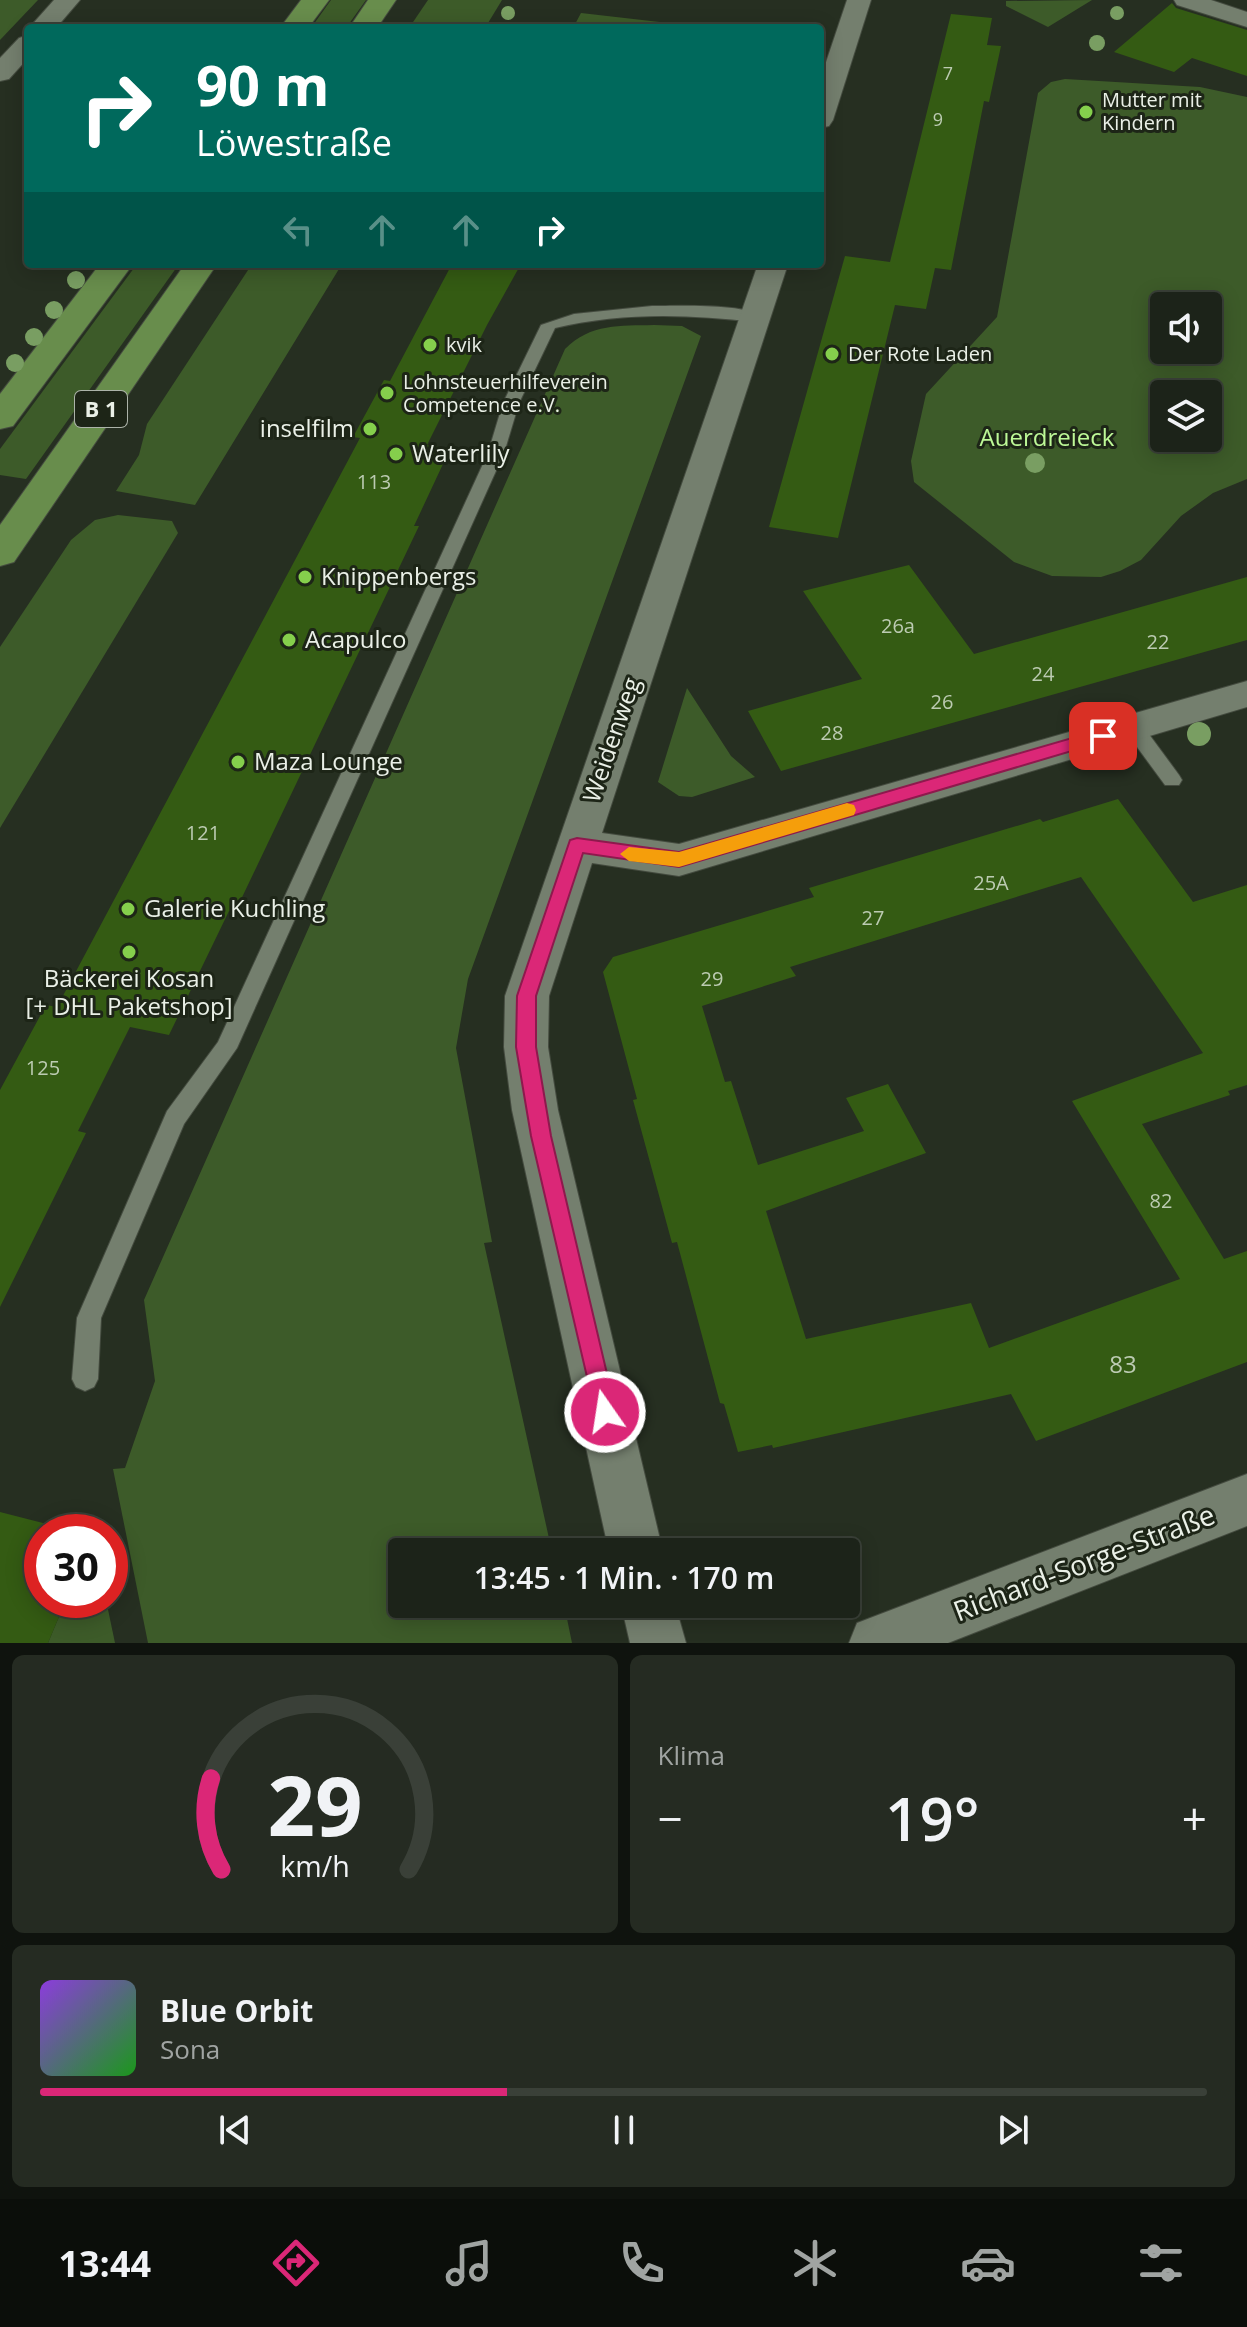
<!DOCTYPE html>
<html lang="de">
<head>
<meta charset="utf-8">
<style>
	:root { --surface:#1c2319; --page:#252b22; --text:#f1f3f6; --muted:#a0a4a2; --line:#3a4038; --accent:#db2777 }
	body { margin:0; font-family:"Open Sans",sans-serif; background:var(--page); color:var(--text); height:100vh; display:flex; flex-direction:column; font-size:30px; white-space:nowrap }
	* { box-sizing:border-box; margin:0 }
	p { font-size:26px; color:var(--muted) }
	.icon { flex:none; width:44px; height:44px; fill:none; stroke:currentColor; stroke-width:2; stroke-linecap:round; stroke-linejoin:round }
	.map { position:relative; height:1643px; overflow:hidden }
	.sheet { display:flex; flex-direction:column; gap:12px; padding:12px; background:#0f130e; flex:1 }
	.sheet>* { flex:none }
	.top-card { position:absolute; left:24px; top:24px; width:800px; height:244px; border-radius:8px; box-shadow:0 4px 20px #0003,0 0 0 2px var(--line); background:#00695c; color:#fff; overflow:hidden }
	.controls { position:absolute; left:1150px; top:292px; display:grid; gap:16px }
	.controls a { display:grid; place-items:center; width:72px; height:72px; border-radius:8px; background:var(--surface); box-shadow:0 4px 20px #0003,0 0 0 2px var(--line); font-size:40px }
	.speed { position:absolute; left:24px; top:1514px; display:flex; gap:16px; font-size:40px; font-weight:700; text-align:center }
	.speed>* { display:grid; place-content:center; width:104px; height:104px; border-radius:50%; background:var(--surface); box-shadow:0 4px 20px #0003,0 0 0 2px var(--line); line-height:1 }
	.speed .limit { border:12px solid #d22; background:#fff; color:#111 }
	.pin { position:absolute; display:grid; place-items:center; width:68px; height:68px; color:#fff; margin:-34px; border-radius:16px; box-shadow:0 4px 12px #0006 }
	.me { position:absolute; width:88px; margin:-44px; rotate:347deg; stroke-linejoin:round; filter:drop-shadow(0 0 6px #0008) }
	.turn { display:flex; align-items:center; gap:28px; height:168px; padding:0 40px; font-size:36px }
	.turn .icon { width:104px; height:104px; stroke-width:2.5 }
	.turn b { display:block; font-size:56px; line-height:68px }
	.lanes { display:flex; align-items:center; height:76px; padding:0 40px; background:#0003; justify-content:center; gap:40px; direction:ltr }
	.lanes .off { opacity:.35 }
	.big { font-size:60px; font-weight:600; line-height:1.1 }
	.sheet .widget { flex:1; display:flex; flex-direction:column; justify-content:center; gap:12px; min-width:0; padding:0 28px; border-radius:12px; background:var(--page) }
	.sheet .dial { align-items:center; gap:0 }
	.dial svg { height:208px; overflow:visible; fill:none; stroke:var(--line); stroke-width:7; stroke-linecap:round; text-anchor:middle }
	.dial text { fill:var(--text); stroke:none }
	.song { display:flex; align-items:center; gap:24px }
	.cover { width:96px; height:96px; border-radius:12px; background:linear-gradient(135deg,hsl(270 70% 55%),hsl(120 70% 35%)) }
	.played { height:8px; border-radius:4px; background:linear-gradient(90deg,var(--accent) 40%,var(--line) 40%) }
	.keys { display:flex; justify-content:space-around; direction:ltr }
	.heat { display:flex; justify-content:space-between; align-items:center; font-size:44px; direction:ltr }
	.sheet .tiles { flex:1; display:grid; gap:12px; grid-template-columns:1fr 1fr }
	.widget:last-child { grid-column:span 2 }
	.trip { position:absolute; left:388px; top:1538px; width:472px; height:80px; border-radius:8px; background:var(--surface); box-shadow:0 4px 20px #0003,0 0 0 2px var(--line); font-weight:600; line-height:80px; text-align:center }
	.tabs { display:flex; height:128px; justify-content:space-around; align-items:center; background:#0b0e0a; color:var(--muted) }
	.tabs .icon { width:56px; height:56px }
	.tabs .current { color:var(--accent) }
	.tabs b { font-size:36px; color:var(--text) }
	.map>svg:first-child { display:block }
	.green { fill:#3d5b29; fill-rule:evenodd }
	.building { fill:#345b13; fill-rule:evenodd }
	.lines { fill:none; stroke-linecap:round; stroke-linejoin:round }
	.lane-casing { stroke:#444b3f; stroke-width:2 }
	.street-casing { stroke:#444b3f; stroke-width:2 }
	.primary-casing { stroke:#444b3f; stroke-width:2 }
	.lane { fill:#747f6e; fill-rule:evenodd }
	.street { fill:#747f6e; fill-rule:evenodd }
	.primary { fill:#688d4c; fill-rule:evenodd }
	.tree { fill:#799e62 }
	.route { fill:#db2777; stroke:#8e194d; stroke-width:2 }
	.slow { fill:#f59e0b }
	.poi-dot { fill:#85cf4c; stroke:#1d2517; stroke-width:3 }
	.labels { text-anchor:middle; stroke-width:6; stroke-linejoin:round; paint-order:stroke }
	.far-number-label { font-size:18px; fill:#bccbb2 }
	.far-poi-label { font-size:20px; fill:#eaf0e7; stroke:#1d2517; text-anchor:start }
	.number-label { font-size:20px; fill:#bccbb2 }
	.shield { fill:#1d2517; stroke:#acb3a9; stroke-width:2 }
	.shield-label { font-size:22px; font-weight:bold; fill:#eaf0e7 }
	.poi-label { font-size:24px; fill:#eaf0e7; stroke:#1d2517; text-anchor:start }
	.park-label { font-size:24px; fill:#bdf897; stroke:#1d2517 }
	.street-label { font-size:24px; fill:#eaf0e7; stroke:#1d2517 }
	.near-number-label { font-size:24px; fill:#bccbb2 }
	.near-street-label { font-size:28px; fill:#eaf0e7; stroke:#1d2517 }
</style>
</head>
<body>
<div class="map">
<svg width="1247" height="1643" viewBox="0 0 1247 1643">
	<rect width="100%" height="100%" fill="#262f21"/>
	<g class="green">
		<path d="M0 0H38L0 40Z"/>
		<path d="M331 0H366L346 28H311Z"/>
		<path d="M428 0H502L485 28H409Z"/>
		<path d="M1092 0 1048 27 1006 6V1Z"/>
		<path d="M581 13 712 28H573Z"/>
		<path d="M1065 79 1200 87 1247 97V479L1213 493 1181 516 1141 560 1120 571 1101 577 1052 576 1014 562 914 482 911 461 926 394 997 317 1038 93 1051 82ZM1208 306V350H1164V306ZM1164 394H1208V438H1164Z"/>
		<path d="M137 264H179L26 479 0 475V449Z"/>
		<path d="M252 264H342L195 505 116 491 139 455 147 424Z"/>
		<path d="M654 325 682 326 701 336 468 979 456 1048 492 1242 484 1243 552 1552H402V1604H564L572 1643H148L113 1469 125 1468 155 1381 144 1300 565 349C591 323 620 326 654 325Z"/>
		<path d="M118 515 172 521 178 533 0 828V647L71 540 95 520Z"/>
		<path d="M687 688 731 756 755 777 692 797 679 796 658 782Z"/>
		<path d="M66 1600H106L115 1643H48Z"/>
	</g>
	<g class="building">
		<path d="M1172 3 1176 8 1247 30V76L1192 58 1174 72 1114 52Z"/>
		<path d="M951 14 992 18 987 45 1001 46 989 102 984 101 951 270 935 268 926 309 895 305 838 538 769 527 845 256 890 262Z"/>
		<path d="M452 264H521L487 325 427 445 450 449 414 526H419L235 912 229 911 169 1035 130 1027 78 1131 86 1133 0 1307V1090L46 1005 57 1007 360 438 353 437 384 380 390 381Z"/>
		<path d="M909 565 974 654 1247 577V640L781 771 748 711 862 679 803 591Z"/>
		<path d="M1118 799 1193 902 1247 885V1085L1228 1091 1230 1095 1142 1124 1224 1259 1247 1251V1362L1036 1441 1011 1394 773 1448 772 1445 738 1452 724 1404 720 1403 677 1242 672 1243 633 1100 637 1099 603 972 613 957 814 897 809 888 1040 819 1043 822ZM1081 877 1203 1053 1072 1101 1180 1279 989 1348 971 1303 806 1339 766 1211 926 1153 888 1084 846 1098 864 1131 758 1165 731 1081 725 1082 702 1006 796 976 790 967Z"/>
		<path d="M0 1512 78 1532H42V1600H66L48 1643H0Z"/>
	</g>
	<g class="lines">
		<defs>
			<g id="lane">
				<path d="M652 306C676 306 745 303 763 317L755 322C688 314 621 312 555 328L519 403 504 453 237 1048 184 1124 101 1318 98 1379 94 1387 85 1391 76 1387 72 1379 77 1318 167 1111 218 1042 488 453 503 403 541 325 574 314Z"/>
				<path d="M1133 720 1140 722 1179 775 1182 780 1179 785H1165L1126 732 1123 727Z"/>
			</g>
			<g id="street">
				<path d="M54 0H80L56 28H29Z"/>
				<path d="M847 0H871L833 120 829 126 820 128V80Z"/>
				<path d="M1174 0H1211L1247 12V27L1177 5Z"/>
				<path d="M28 35V58L9 79 0 81V58L19 38Z"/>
				<path d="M758 264H788L602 833 679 844 1247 681V707L679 876 592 863 549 996 548 1047 558 1110 663 1552H609L512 1110 504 1047 505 996Z"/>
				<path d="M1247 1474V1526L948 1643H849L857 1623Z"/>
				<path d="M621 1604H675L686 1643H630Z"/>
			</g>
			<g id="primary">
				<path d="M301 0H329L308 28H280Z"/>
				<path d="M368 0H396L377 28H349Z"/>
				<path d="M100 264H133L13 426 0 429V394Z"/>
				<path d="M185 264H217L14 562 0 566V525Z"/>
			</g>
		</defs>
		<use href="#lane" class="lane-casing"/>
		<use href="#street" class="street-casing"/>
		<use href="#primary" class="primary-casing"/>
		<use href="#lane" class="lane"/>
		<use href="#street" class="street"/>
		<use href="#primary" class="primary"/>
	</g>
	<g class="tree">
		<circle cx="508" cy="13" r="7"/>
		<circle cx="1117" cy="13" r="7"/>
		<circle cx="1097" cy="43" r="8"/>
		<circle cx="76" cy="280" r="9"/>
		<circle cx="54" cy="310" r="9"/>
		<circle cx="34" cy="337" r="9"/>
		<circle cx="15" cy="363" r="9"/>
		<circle cx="1035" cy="463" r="10"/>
		<circle cx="1199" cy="734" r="12"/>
		<circle cx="1116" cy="757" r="12"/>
	</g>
	<path class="route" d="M1103 729 1112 736 1109 740 679 867 583 853 536 996V1047L551 1136 616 1412 613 1420 605 1423 597 1420 531 1136 516 1047 517 996 570 840 577 838 679 852Z"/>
	<path class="slow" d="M847 803 854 805 856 810 854 815 679 867 629 861 620 854 629 847 679 852Z"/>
	<g class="poi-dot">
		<circle cx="1086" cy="112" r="8"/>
		<circle cx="430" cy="345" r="8"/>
		<circle cx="832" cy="354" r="8"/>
		<circle cx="387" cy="393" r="8"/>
		<circle cx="370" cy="429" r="8"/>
		<circle cx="396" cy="454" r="8"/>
		<circle cx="305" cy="577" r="8"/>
		<circle cx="289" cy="640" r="8"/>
		<circle cx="238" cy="762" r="8"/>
		<circle cx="128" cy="909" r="8"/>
		<circle cx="129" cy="952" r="8"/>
	</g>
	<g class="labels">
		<g class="far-number-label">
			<text x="948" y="80">7</text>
			<text x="938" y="126">9</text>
		</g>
		<g class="far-poi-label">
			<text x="1102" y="107">Mutter mit<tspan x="1102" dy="23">Kindern</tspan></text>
			<text x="446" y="352">kvik</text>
			<text x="848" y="361">Der Rote Laden</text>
			<text x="403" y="389">Lohnsteuerhilfeverein<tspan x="403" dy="23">Competence e.V.</tspan></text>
		</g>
		<g class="number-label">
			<text x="374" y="489">113</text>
			<text x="898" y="633">26a</text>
			<text x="1158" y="649">22</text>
			<text x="1043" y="681">24</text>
			<text x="942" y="709">26</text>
			<text x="832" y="740">28</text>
			<text x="203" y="840">121</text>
			<text x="991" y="890">25A</text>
			<text x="873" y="925">27</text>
			<text x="712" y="986">29</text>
			<text x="43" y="1075">125</text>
			<text x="1161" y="1208">82</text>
		</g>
		<rect class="shield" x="75" y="391" width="52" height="36" rx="6"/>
		<g class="shield-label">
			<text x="101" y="417">B 1</text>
		</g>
		<g class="poi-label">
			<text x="354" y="437" text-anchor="end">inselfilm</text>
			<text x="412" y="462">Waterlily</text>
			<text x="321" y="585">Knippenbergs</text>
			<text x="305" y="648">Acapulco</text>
			<text x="254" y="770">Maza Lounge</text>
			<text x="144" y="917">Galerie Kuchling</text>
			<text x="129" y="987" text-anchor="middle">Bäckerei Kosan<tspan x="129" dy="28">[+ DHL Paketshop]</tspan></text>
		</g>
		<g class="park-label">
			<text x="1047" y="446">Auerdreieck</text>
		</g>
		<g class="street-label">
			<text transform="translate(612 740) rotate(-71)" y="8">Weidenweg</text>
		</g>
		<g class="near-number-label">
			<text x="1123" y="1373">83</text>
		</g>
		<g class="near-street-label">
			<text transform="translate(1084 1563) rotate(-21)" y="10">Richard-Sorge-Straße</text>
		</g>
	</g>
</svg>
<div class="controls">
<a><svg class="icon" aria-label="sound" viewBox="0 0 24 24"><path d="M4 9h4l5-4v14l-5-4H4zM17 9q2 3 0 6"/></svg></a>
<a><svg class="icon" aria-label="layers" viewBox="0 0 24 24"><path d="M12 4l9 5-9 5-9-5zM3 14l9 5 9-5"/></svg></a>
</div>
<div class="speed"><div class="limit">30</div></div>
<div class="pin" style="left:1103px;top:736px;background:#d93025"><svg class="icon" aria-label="arrive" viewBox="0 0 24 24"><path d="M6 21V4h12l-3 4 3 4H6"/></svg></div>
<svg class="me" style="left:605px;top:1412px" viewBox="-20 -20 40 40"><circle r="17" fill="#db2777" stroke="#fff" stroke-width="3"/><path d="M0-11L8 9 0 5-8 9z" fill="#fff"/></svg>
<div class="trip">13:45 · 1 Min. · 170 m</div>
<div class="top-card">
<div class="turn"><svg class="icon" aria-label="right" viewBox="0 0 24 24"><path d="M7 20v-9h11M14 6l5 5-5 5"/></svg><div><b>90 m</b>Löwestraße</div></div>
<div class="lanes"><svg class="icon off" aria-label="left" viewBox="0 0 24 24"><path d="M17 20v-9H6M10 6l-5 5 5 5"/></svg><svg class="icon off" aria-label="ahead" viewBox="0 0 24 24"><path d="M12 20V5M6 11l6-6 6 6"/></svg><svg class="icon off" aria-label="ahead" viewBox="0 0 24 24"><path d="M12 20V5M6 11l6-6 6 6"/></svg><svg class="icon" aria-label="right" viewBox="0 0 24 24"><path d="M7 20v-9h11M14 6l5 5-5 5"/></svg></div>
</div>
</div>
<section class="sheet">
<div class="tiles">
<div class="widget dial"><svg viewBox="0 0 100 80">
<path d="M14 69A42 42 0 1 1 86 69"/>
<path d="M14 69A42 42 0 0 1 10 34" stroke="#db2777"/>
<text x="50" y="56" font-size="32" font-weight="700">29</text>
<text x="50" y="72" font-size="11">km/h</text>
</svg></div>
<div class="widget"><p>Klima</p>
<div class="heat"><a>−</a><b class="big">19°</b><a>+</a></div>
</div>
<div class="widget">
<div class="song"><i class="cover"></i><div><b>Blue Orbit</b><p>Sona</p></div></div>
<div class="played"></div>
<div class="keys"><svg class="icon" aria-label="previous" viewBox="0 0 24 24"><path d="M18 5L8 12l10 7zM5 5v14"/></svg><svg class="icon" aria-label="pause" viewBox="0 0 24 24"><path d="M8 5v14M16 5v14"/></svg><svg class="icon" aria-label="next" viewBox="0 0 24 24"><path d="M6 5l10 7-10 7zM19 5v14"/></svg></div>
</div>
</div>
</section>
<nav class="tabs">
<b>13:44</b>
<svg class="icon current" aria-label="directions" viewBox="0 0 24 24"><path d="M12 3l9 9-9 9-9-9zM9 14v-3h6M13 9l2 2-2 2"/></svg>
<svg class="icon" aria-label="music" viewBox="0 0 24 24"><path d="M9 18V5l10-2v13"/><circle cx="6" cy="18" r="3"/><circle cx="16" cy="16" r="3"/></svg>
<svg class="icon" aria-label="phone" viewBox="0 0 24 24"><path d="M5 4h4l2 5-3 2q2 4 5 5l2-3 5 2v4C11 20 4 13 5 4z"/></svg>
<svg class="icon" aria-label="climate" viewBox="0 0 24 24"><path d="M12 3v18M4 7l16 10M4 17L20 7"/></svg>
<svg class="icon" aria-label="car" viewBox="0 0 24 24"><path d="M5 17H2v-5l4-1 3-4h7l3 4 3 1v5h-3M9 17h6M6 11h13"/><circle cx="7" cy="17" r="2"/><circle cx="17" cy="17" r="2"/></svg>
<svg class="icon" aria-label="filters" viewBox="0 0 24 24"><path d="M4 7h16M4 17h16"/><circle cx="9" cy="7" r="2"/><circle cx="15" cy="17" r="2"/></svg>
</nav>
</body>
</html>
